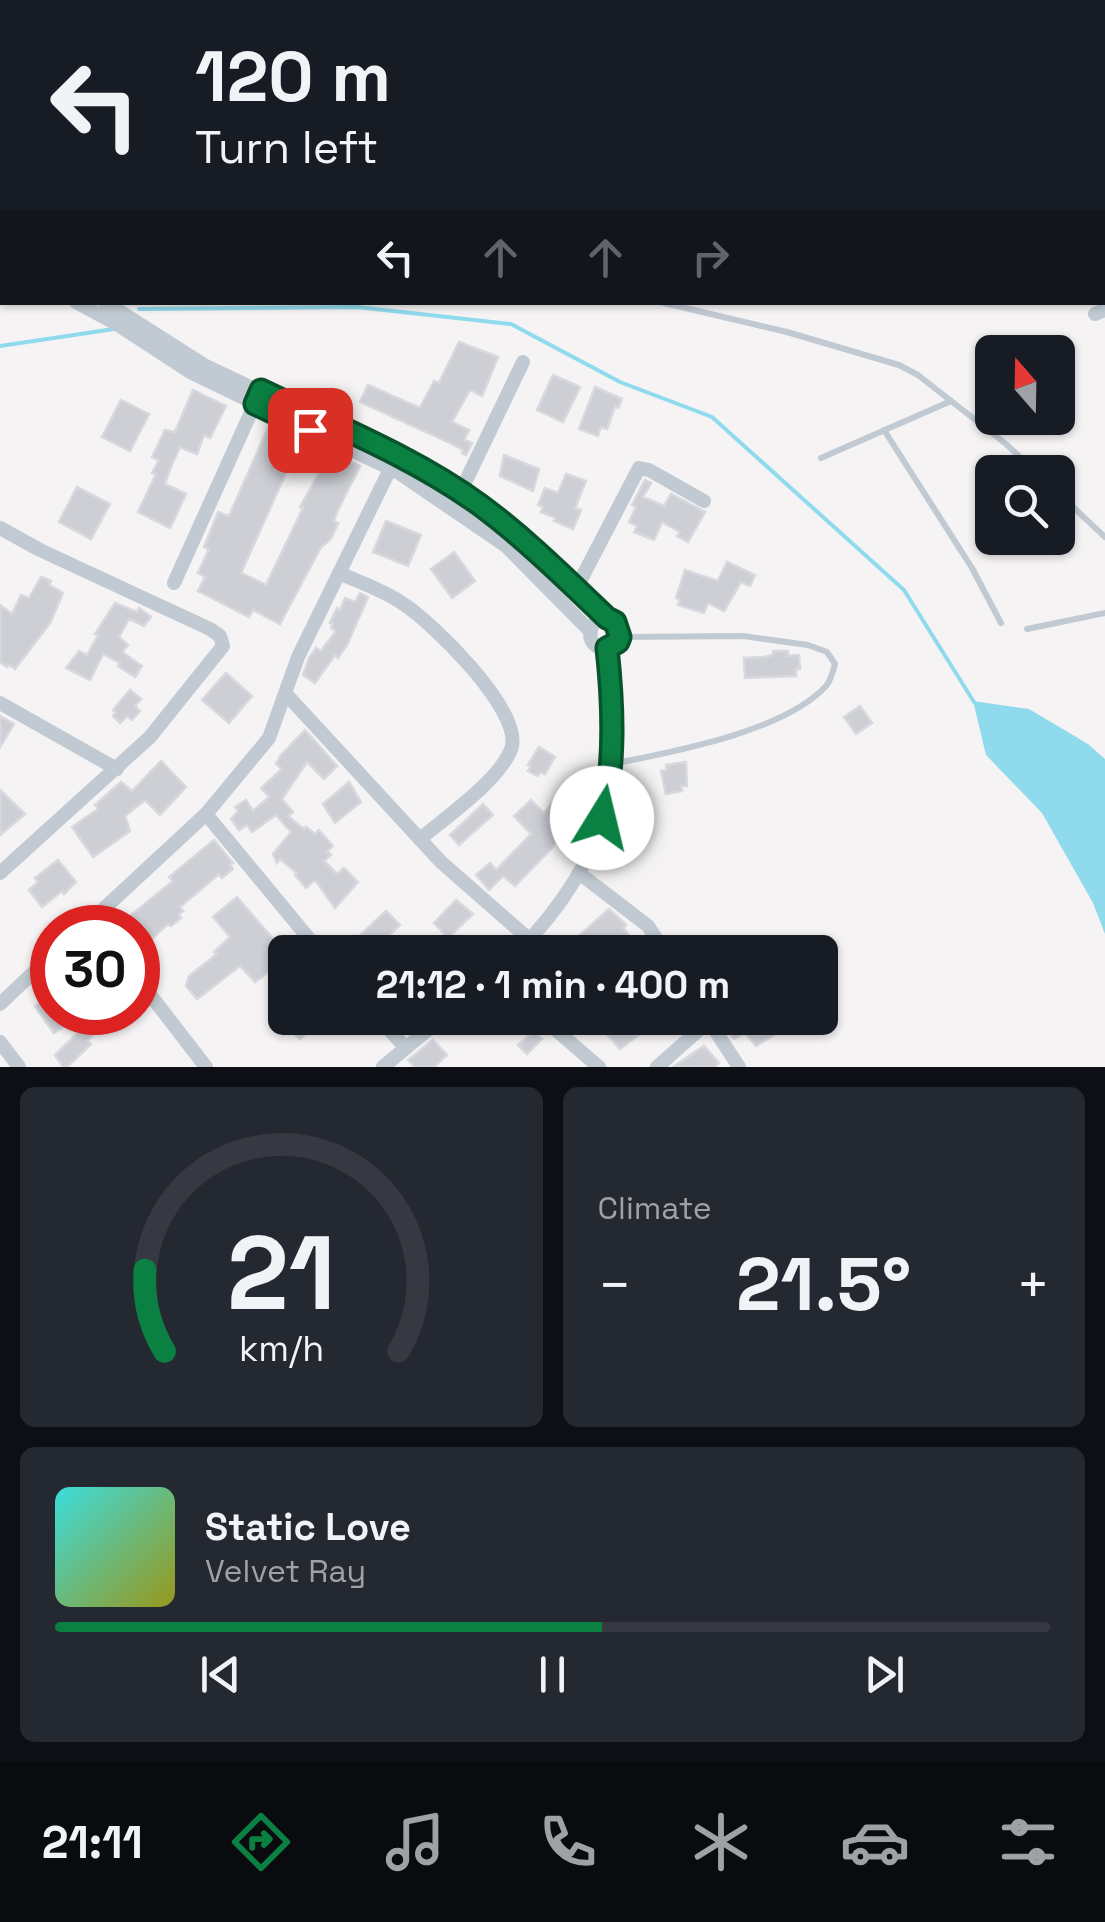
<!DOCTYPE html>
<html lang="en">
<head>
<meta charset="utf-8">
<style>
	:root { --surface:#171b24; --page:#242831; --text:#f1f3f6; --muted:#9ea1a6; --line:#363941; --accent:#0b8043 }
	body { margin:0; font-family:"Space Grotesk",sans-serif; background:var(--page); color:var(--text); height:100vh; display:flex; flex-direction:column; font-size:38px; white-space:nowrap }
	* { box-sizing:border-box; margin:0 }
	p { font-size:32px; color:var(--muted) }
	.icon { flex:none; width:55px; height:55px; fill:none; stroke:currentColor; stroke-width:2; stroke-linecap:round; stroke-linejoin:round }
	.map { position:relative; height:1067px; overflow:hidden }
	.side { display:flex; flex-direction:column; gap:20px; padding:20px; background:#0d0f14; flex:1 }
	.side>* { flex:none }
	.banner { position:absolute; left:0px; top:0px; width:1105px; height:305px; box-shadow:0 2px 8px #0004; background:#171b24; color:var(--text); overflow:hidden }
	.needle { width:65px; rotate:340deg }
	.fabs { position:absolute; left:975px; top:335px; display:grid; gap:20px }
	.fabs a { display:grid; place-items:center; width:100px; height:100px; border-radius:15px; background:var(--surface); box-shadow:0 2px 8px #0004; font-size:50px }
	.speed { position:absolute; left:30px; top:905px; display:flex; gap:20px; font-size:50px; font-weight:700; text-align:center }
	.speed>* { display:grid; place-content:center; width:130px; height:130px; border-radius:50%; background:var(--surface); box-shadow:0 2px 8px #0004; line-height:1 }
	.speed .limit { border:15px solid #d22; background:#fff; color:#111 }
	.pin { position:absolute; display:grid; place-items:center; width:85px; height:85px; color:#fff; margin:-42px; border-radius:20px; box-shadow:0 5px 15px #0006 }
	.me { position:absolute; width:110px; margin:-55px; rotate:9deg; stroke-linejoin:round; filter:drop-shadow(0 0 8px #0008) }
	.turn { display:flex; align-items:center; gap:35px; height:210px; padding:0 30px; font-size:45px }
	.turn .icon { width:130px; height:130px; stroke-width:2.5 }
	.turn b { display:block; font-size:70px; line-height:85px }
	.lanes { display:flex; align-items:center; height:95px; padding:0 30px; background:#0003; justify-content:center; gap:50px; direction:ltr }
	.lanes .off { opacity:.35 }
	.big { font-size:75px; font-weight:700; line-height:1.1 }
	.side .widget { flex:1; display:flex; flex-direction:column; justify-content:center; gap:15px; min-width:0; padding:0 35px; border-radius:15px; background:var(--page) }
	.side .dial { align-items:center; gap:0 }
	.dial svg { height:260px; overflow:visible; fill:none; stroke:var(--line); stroke-width:7; stroke-linecap:round; text-anchor:middle }
	.dial text { fill:var(--text); stroke:none }
	.song { display:flex; align-items:center; gap:30px }
	.cover { width:120px; height:120px; border-radius:15px; background:linear-gradient(135deg,hsl(180 70% 55%),hsl(60 70% 35%)) }
	.played { height:10px; border-radius:5px; background:linear-gradient(90deg,var(--accent) 55%,var(--line) 55%) }
	.keys { display:flex; justify-content:space-around; direction:ltr }
	.heat { display:flex; justify-content:space-between; align-items:center; font-size:55px; direction:ltr }
	.side .tiles { flex:1; display:grid; gap:20px; grid-template-columns:1fr 1fr }
	.widget:last-child { grid-column:span 2 }
	.trip { position:absolute; left:268px; top:935px; width:570px; height:100px; border-radius:15px; background:var(--surface); box-shadow:0 2px 8px #0004; font-weight:700; line-height:100px; text-align:center }
	.tabs { display:flex; height:160px; justify-content:space-around; align-items:center; background:#090b0e; color:var(--muted) }
	.tabs .icon { width:70px; height:70px }
	.tabs .active { color:var(--accent) }
	.tabs b { font-size:45px; color:var(--text) }
	.map>svg:first-child { display:block }
	.water { fill:#90daee }
	.lines { fill:none; stroke-linecap:round; stroke-linejoin:round }
	.stream { stroke:#90daee; stroke-width:4 }
	.building { fill:#cdcfd5; stroke:#d7d9de; stroke-width:2.5 }
	.lane { stroke:#c1cad2; stroke-width:6 }
	.street { stroke:#c1cad2; stroke-width:14 }
	.secondary { stroke:#c1cbd6; stroke-width:20 }
	.route-casing { stroke:#07532c; stroke-width:25 }
	.route { stroke:#0b8043; stroke-width:18 }
</style>
</head>
<body>
<div class="map">
<svg width="1105" height="1067" viewBox="0 0 1105 1067">
	<rect width="100%" height="100%" fill="#f5f3f3"/>
	<path class="water" d="M973 701 1029 709 1088 744 1105 759V934L1093 903 1042 813 986 755Z"/>
	<g class="lines">
		<g class="stream">
			<path d="M139 309 357 307 511 324 620 382 712 417 904 590 974 702"/>
			<path d="M0 346 114 329"/>
		</g>
	</g>
	<g class="building">
		<path d="M459 342 498 357 482 396 470 390 452 422 469 430 464 440 472 443 466 455 462 453 463 450 448 442 360 402 368 385 420 408 434 381 439 383Z"/>
		<path d="M553 375 580 387 563 422 537 410Z"/>
		<path d="M595 387 622 399 618 408 615 406 607 429 601 427 598 436 579 429Z"/>
		<path d="M193 390 226 406 210 438 204 435 197 454 180 447 170 469 165 484 186 494 170 528 138 512 156 474 152 473 159 460 152 457 165 430 175 432Z"/>
		<path d="M121 400 149 414 130 451 102 437Z"/>
		<path d="M268 428 300 442 241 573 266 585 303 508 300 507 322 468 319 466 327 450 360 466 337 512 334 521 338 523 331 539 321 547 280 624 253 610 249 617 198 591 205 577 198 573 209 549 204 547 218 512 229 516Z"/>
		<path d="M504 455 539 469 533 491 500 476Z"/>
		<path d="M566 474 586 481 575 508 581 510 573 529 554 521 556 518 541 512 543 507 538 505 545 488 558 493Z"/>
		<path d="M645 480 651 483 643 497 664 506 671 494 705 512 688 542 677 536 680 532 662 522 654 540 634 532 637 526 629 522 636 507 632 505Z"/>
		<path d="M77 487 110 504 91 539 59 522Z"/>
		<path d="M386 521 421 535 408 566 373 552Z"/>
		<path d="M454 552 475 581 452 598 431 569Z"/>
		<path d="M727 562 755 575 750 586 741 582 724 611 708 603 704 613 678 605 680 599 676 598 685 570 718 581Z"/>
		<path d="M41 577 51 581 49 585 63 593 50 623 15 669 9 664 7 667 0 662V605L12 614 21 595 29 598Z"/>
		<path d="M360 593 368 597 347 645 338 658 335 655 315 683 303 675 309 658 316 648 321 651 336 631 331 628 333 624 330 623 337 608 340 610 345 598 355 602Z"/>
		<path d="M115 603 137 612 139 608 151 617 144 626 129 619 119 637 128 645 122 652 142 666 135 677 118 666 120 663 103 654 90 680 66 668 79 651 87 655 98 635 95 634Z"/>
		<path d="M773 651H788V656L799 655 800 669H796V676L745 678 744 658 764 657 773 655Z"/>
		<path d="M226 673 252 696 229 723 202 700Z"/>
		<path d="M130 690 141 699 135 706 140 711 132 720 127 716 120 723 113 716 116 713 113 710Z"/>
		<path d="M860 706 872 723 856 734 844 717Z"/>
		<path d="M0 716 14 724 0 747Z"/>
		<path d="M305 730 337 766 324 779 307 762 282 799 293 812 288 816 304 829 306 827 315 834 319 830 333 846 327 851 331 855 324 861 337 874 344 868 358 882 335 908 315 880 306 888 295 875 297 873 280 859 277 863 273 854 291 832 276 815 252 832 247 825 239 830 231 819 238 811 235 807 246 800 253 811 269 797 261 788 282 769 276 764 281 755Z"/>
		<path d="M539 747 555 757 545 774 540 772 538 776 528 771 531 766 528 765Z"/>
		<path d="M161 761 186 787 160 815 145 800 125 816 130 831 93 857 72 827 98 809 95 805 121 782 132 791Z"/>
		<path d="M686 762 687 786H681L682 791 666 794 661 771 667 770 666 765Z"/>
		<path d="M349 782 361 802 335 823 323 804Z"/>
		<path d="M0 790 25 814 0 835Z"/>
		<path d="M531 800 544 813 551 804 567 818 561 826 563 828 552 848 515 886 503 876 489 890 476 875 490 863 496 870 531 834 514 816Z"/>
		<path d="M483 804 493 815 459 845 450 835Z"/>
		<path d="M214 840 233 863 230 865 233 869 222 878 219 874 180 907 183 911 178 915 181 918 171 926 168 924 144 946 141 943 138 946V928H115L173 881 169 877Z"/>
		<path d="M58 860 76 882 64 894 62 891 42 907 29 890 38 882 35 878Z"/>
		<path d="M237 897 274 940 279 936 290 947 285 951V960L255 982 240 966 197 999 186 986 189 976 217 954 214 952 230 937 213 917Z"/>
		<path d="M456 900 473 914 448 938 434 923Z"/>
		<path d="M609 909 626 925 623 928 644 952H584L573 941Z"/>
		<path d="M386 911 400 925 371 952H350L356 946 353 942Z"/>
		<path d="M52 994V1012H68L74 1020 54 1033 35 1006Z"/>
		<path d="M99 1012H132L110 1031 104 1024 87 1041 91 1044 67 1067H63L55 1055Z"/>
		<path d="M277 1018H314L307 1024 308 1031 300 1039Z"/>
		<path d="M581 1018H661L620 1049 598 1024 591 1030Z"/>
		<path d="M738 1018H777L784 1029 756 1046 745 1033 734 1039 731 1035 725 1024Z"/>
		<path d="M534 1031 542 1039 527 1054 518 1045Z"/>
		<path d="M433 1040 447 1055 434 1067H415L408 1060Z"/>
		<path d="M704 1046 719 1063 714 1067H673Z"/>
	</g>
	<g class="lines">
		<g class="lane">
			<path d="M660 302 787 332 899 365 918 375 1006 444 1036 472"/>
			<path d="M884 430 972 568 1001 623"/>
			<path d="M821 458 951 401"/>
			<path d="M1058 493 1105 537"/>
			<path d="M1027 629 1105 613"/>
			<path d="M612 764C671 752 784 732 826 686 831 680 833 672 835 664L827 652 808 645 743 636 620 637"/>
		</g>
		<g class="street">
			<path d="M953 0 954 2"/>
			<path d="M0 94 2 89"/>
			<path d="M0 258 2 259"/>
			<path d="M0 271 2 272"/>
			<path d="M76 302 115 323 190 372 399 473 506 546 591 632"/>
			<path d="M105 302 204 365 396 456 477 503 533 547 607 619"/>
			<path d="M1095 314 1105 310"/>
			<path d="M460 493 523 362"/>
			<path d="M0 528 40 550 210 629 220 636 223 646 150 737 0 873"/>
			<path d="M339 573C359 582 383 590 402 603 432 622 520 708 512 746 504 777 445 818 420 839"/>
			<path d="M174 583 257 399"/>
			<path d="M576 589 639 468 649 470 704 501"/>
			<circle cx="605" cy="634" r="15"/>
			<path d="M286 694 441 862 530 940"/>
			<path d="M0 703 117 769"/>
			<path d="M206 814 320 952"/>
			<path d="M579 873 648 926 665 952"/>
			<path d="M83 928 206 814 269 738 298 657 394 461"/>
			<path d="M517 952C557 914 605 845 610 787 614 742 612 693 607 648"/>
			<path d="M138 979 206 1067"/>
			<path d="M0 1004 52 955"/>
			<path d="M378 1018 406 1048"/>
			<path d="M542 1018 599 1067"/>
			<path d="M707 1018 739 1067"/>
			<path d="M0 1042 19 1067"/>
			<path d="M383 1067 442 1018"/>
			<path d="M657 1067 709 1021"/>
		</g>
		<g class="secondary">
			<path d="M790 0 799 2"/>
			<path d="M258 2 261 0"/>
			<path d="M0 43H2"/>
			<path d="M1102 75H1105"/>
		</g>
	</g>
	<g class="lines">
		<defs>
			<path id="route" d="M310 430 255 404 261 390C334 425 414 457 480 505 526 539 566 579 607 618L615 622 620 637 618 642 607 648C613 703 616 765 602 818"/>
		</defs>
		<use href="#route" class="route-casing"/>
		<use href="#route" class="route"/>
	</g>
</svg>
<div class="fabs">
<a><svg class="needle" viewBox="-14 -14 28 28"><path d="M0-13l5 13h-10z" fill="#e53935"/><path d="M0 13l5-13h-10z" fill="#9ea1a6"/></svg></a>
<a><svg class="icon" aria-label="search" viewBox="0 0 24 24"><circle cx="10" cy="10" r="6"/><path d="M15 15l6 6"/></svg></a>
</div>
<div class="speed"><div class="limit">30</div></div>
<div class="pin" style="left:310px;top:430px;background:#d93025"><svg class="icon" aria-label="arrive" viewBox="0 0 24 24"><path d="M6 21V4h12l-3 4 3 4H6"/></svg></div>
<svg class="me" style="left:602px;top:818px" viewBox="-20 -20 40 40"><circle r="19" fill="#fff"/><path d="M0-13L10 11 0 6-10 11z" fill="#0b8043"/></svg>
<div class="trip">21:12 · 1 min · 400 m</div>
<div class="banner">
<div class="turn"><svg class="icon" aria-label="left" viewBox="0 0 24 24"><path d="M17 20v-9H6M10 6l-5 5 5 5"/></svg><div><b>120 m</b>Turn left</div></div>
<div class="lanes"><svg class="icon" aria-label="left" viewBox="0 0 24 24"><path d="M17 20v-9H6M10 6l-5 5 5 5"/></svg><svg class="icon off" aria-label="ahead" viewBox="0 0 24 24"><path d="M12 20V5M6 11l6-6 6 6"/></svg><svg class="icon off" aria-label="ahead" viewBox="0 0 24 24"><path d="M12 20V5M6 11l6-6 6 6"/></svg><svg class="icon off" aria-label="right" viewBox="0 0 24 24"><path d="M7 20v-9h11M14 6l5 5-5 5"/></svg></div>
</div>
</div>
<section class="side">
<div class="tiles">
<div class="widget dial"><svg viewBox="0 0 100 80">
<path d="M14 69A42 42 0 1 1 86 69"/>
<path d="M14 69A42 42 0 0 1 8 44" stroke="#0b8043"/>
<text x="50" y="56" font-size="32" font-weight="700">21</text>
<text x="50" y="72" font-size="11">km/h</text>
</svg></div>
<div class="widget"><p>Climate</p>
<div class="heat"><a>−</a><b class="big">21.5°</b><a>+</a></div>
</div>
<div class="widget">
<div class="song"><i class="cover"></i><div><b>Static Love</b><p>Velvet Ray</p></div></div>
<div class="played"></div>
<div class="keys"><svg class="icon" aria-label="previous" viewBox="0 0 24 24"><path d="M18 5L8 12l10 7zM5 5v14"/></svg><svg class="icon" aria-label="pause" viewBox="0 0 24 24"><path d="M8 5v14M16 5v14"/></svg><svg class="icon" aria-label="next" viewBox="0 0 24 24"><path d="M6 5l10 7-10 7zM19 5v14"/></svg></div>
</div>
</div>
</section>
<nav class="tabs">
<b>21:11</b>
<svg class="icon active" aria-label="directions" viewBox="0 0 24 24"><path d="M12 3l9 9-9 9-9-9zM9 14v-3h6M13 9l2 2-2 2"/></svg>
<svg class="icon" aria-label="music" viewBox="0 0 24 24"><path d="M9 18V5l10-2v13"/><circle cx="6" cy="18" r="3"/><circle cx="16" cy="16" r="3"/></svg>
<svg class="icon" aria-label="phone" viewBox="0 0 24 24"><path d="M5 4h4l2 5-3 2q2 4 5 5l2-3 5 2v4C11 20 4 13 5 4z"/></svg>
<svg class="icon" aria-label="climate" viewBox="0 0 24 24"><path d="M12 3v18M4 7l16 10M4 17L20 7"/></svg>
<svg class="icon" aria-label="car" viewBox="0 0 24 24"><path d="M5 17H2v-5l4-1 3-4h7l3 4 3 1v5h-3M9 17h6M6 11h13"/><circle cx="7" cy="17" r="2"/><circle cx="17" cy="17" r="2"/></svg>
<svg class="icon" aria-label="filters" viewBox="0 0 24 24"><path d="M4 7h16M4 17h16"/><circle cx="9" cy="7" r="2"/><circle cx="15" cy="17" r="2"/></svg>
</nav>
</body>
</html>
